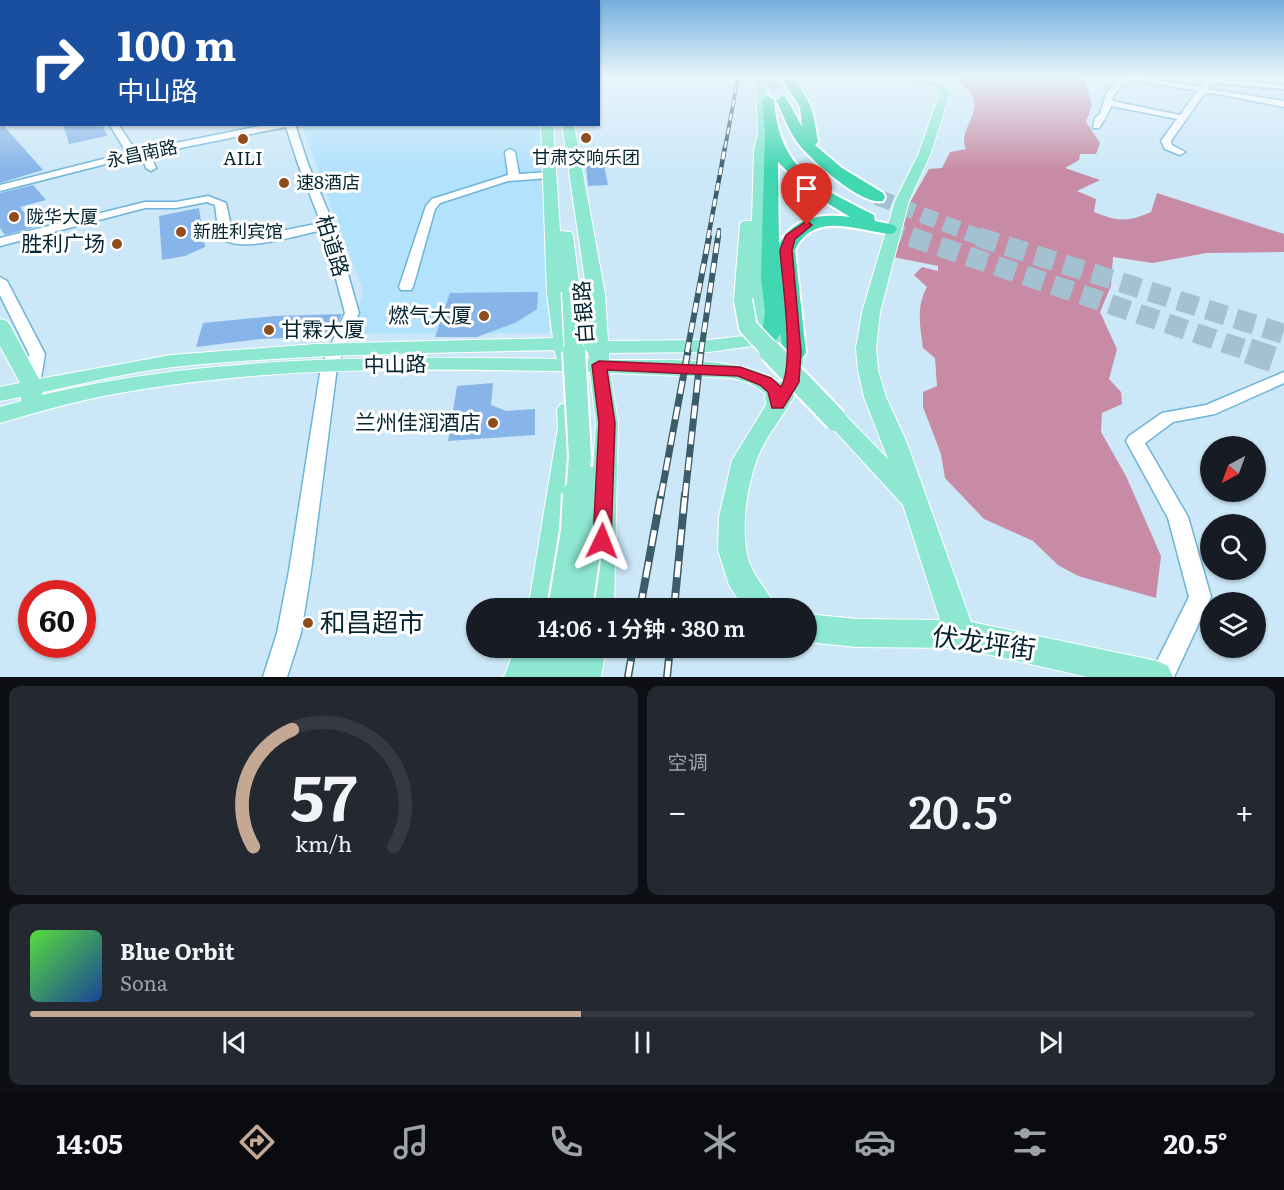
<!DOCTYPE html>
<html lang="zh">
<head>
<meta charset="utf-8">
<style>
	:root { --surface:#171b24; --page:#242831; --text:#f1f3f6; --muted:#9ea1a6; --line:#363941; --accent:#c5a894 }
	body { margin:0; font-family:Literata,"Noto Sans SC",serif; background:var(--page); color:var(--text); height:100vh; display:flex; flex-direction:column; font-size:22px; white-space:nowrap }
	* { box-sizing:border-box; margin:0 }
	p { font-size:20px; color:var(--muted) }
	.icon { flex:none; width:33px; height:33px; fill:none; stroke:currentColor; stroke-width:2; stroke-linecap:round; stroke-linejoin:round }
	.map { position:relative; height:677px; overflow:hidden }
	.drawer { display:flex; flex-direction:column; gap:9px; padding:9px; background:#0d0f14; flex:1 }
	.drawer>* { flex:none }
	.banner { position:absolute; left:0px; top:0px; width:600px; height:126px; box-shadow:0 2px 4px #0004; background:#1a4fa0; color:#fff; overflow:hidden }
	.needle { width:39px; rotate:221deg }
	.fabs { position:absolute; left:1200px; top:436px; display:grid; gap:12px }
	.fabs a { display:grid; place-items:center; width:66px; height:66px; border-radius:50%; background:var(--surface); box-shadow:0 2px 4px #0004; font-size:30px }
	.speed { position:absolute; left:18px; top:580px; display:flex; gap:12px; font-size:30px; font-weight:700; text-align:center }
	.speed>* { display:grid; place-content:center; width:78px; height:78px; border-radius:50%; background:var(--surface); box-shadow:0 2px 4px #0004; line-height:1 }
	.speed .limit { border:9px solid #d22; background:#fff; color:#111 }
	.pin { position:absolute; display:grid; place-items:center; width:51px; height:51px; color:#fff; margin:-62px -26px; border-radius:50% 50% 50% 0; rotate:-45deg; box-shadow:0 0 6px #0007 }
	.pin .icon { rotate:45deg }
	.me { position:absolute; width:66px; margin:-33px; rotate:2deg; stroke-linejoin:round; filter:drop-shadow(0 0 4px #0008) }
	.turn { display:flex; align-items:center; gap:21px; height:126px; padding:0 18px; font-size:27px }
	.turn .icon { width:78px; height:78px; stroke-width:2.5 }
	.turn b { display:block; font-size:42px; line-height:51px }
	.big { font-size:45px; font-weight:600; line-height:1.1 }
	.drawer .tile { flex:1; display:flex; flex-direction:column; justify-content:center; gap:9px; min-width:0; padding:0 21px; border-radius:12px; background:var(--page) }
	.drawer .dial { align-items:center; gap:0 }
	.dial svg { height:156px; overflow:visible; fill:none; stroke:var(--line); stroke-width:7; stroke-linecap:round; text-anchor:middle }
	.dial text { fill:var(--text); stroke:none }
	.song { display:flex; align-items:center; gap:18px }
	.cover { width:72px; height:72px; border-radius:9px; background:linear-gradient(135deg,hsl(110 70% 55%),hsl(220 70% 35%)) }
	.played { height:6px; border-radius:3px; background:linear-gradient(90deg,var(--accent) 45%,var(--line) 45%) }
	.keys { display:flex; justify-content:space-around; direction:ltr }
	.heat { display:flex; justify-content:space-between; align-items:center; font-size:33px; direction:ltr }
	.drawer .tiles { flex:1; display:grid; gap:9px; grid-template-columns:1fr 1fr }
	.tile:last-child { grid-column:span 2 }
	.trip { position:absolute; left:466px; top:598px; width:351px; height:60px; border-radius:30px; background:var(--surface); box-shadow:0 2px 4px #0004; font-weight:600; line-height:60px; text-align:center }
	.dock { display:flex; height:96px; justify-content:space-around; align-items:center; background:#090b0e; color:var(--muted) }
	.dock .icon { width:42px; height:42px }
	.dock .on { color:var(--accent) }
	.dock b { font-size:27px; color:var(--text) }
	.map>svg:first-child { display:block }
	.built { fill:#b3e2fc }
	.forest { fill:#c78ba5 }
	.building { fill:#87b4e9 }
	.lines { fill:none; stroke-linecap:round; stroke-linejoin:round }
	.highway-tunnel-far3 { stroke:#a4c1d1; stroke-width:13; stroke-dasharray:13 7; stroke-linecap:butt }
	.highway-tunnel-far2 { stroke:#a4c1d1; stroke-width:16; stroke-dasharray:16 8; stroke-linecap:butt }
	.highway-tunnel-far1 { stroke:#a4c1d1; stroke-width:20; stroke-dasharray:20 10; stroke-linecap:butt }
	.highway-tunnel { stroke:#a4c1d1; stroke-width:26; stroke-dasharray:26 13; stroke-linecap:butt }
	.minor-casing { stroke:#6cb4da; stroke-width:3 }
	.major-casing { stroke:#fff; stroke-width:2 }
	.highway-casing { stroke:#fff; stroke-width:4 }
	.minor { fill:#fff; fill-rule:evenodd }
	.major { fill:#8de7d1; fill-rule:evenodd }
	.highway { fill:#41d7b2; fill-rule:evenodd }
	.rail-far4-casing { stroke:#3d5c6a; stroke-width:4 }
	.rail-far3-casing { stroke:#3d5c6a; stroke-width:4.5 }
	.rail-far2-casing { stroke:#3d5c6a; stroke-width:6 }
	.rail-far1-casing { stroke:#3d5c6a; stroke-width:7 }
	.rail-casing { stroke:#3d5c6a; stroke-width:8 }
	.rail-far4 { stroke:#fff; stroke-width:2; stroke-dasharray:7; stroke-linecap:butt }
	.rail-far3 { stroke:#fff; stroke-width:3; stroke-dasharray:8; stroke-linecap:butt }
	.rail-far2 { stroke:#fff; stroke-width:4; stroke-dasharray:10; stroke-linecap:butt }
	.rail-far1 { stroke:#fff; stroke-width:4.5; stroke-dasharray:13; stroke-linecap:butt }
	.rail { stroke:#fff; stroke-width:5; stroke-dasharray:16; stroke-linecap:butt }
	.major-bridge-far2-casing { stroke:#fff; stroke-width:21; stroke-linecap:butt }
	.major-bridge-far1-casing { stroke:#fff; stroke-width:26; stroke-linecap:butt }
	.major-bridge-casing { stroke:#fff; stroke-width:32; stroke-linecap:butt }
	.major-bridge-far2 { stroke:#8de7d1; stroke-width:18 }
	.major-bridge-far1 { stroke:#8de7d1; stroke-width:22 }
	.major-bridge { stroke:#8de7d1; stroke-width:28 }
	.route { fill:#e11d48; stroke:#92132f; stroke-width:1.5 }
	.poi-dot { fill:#8f4c1c; stroke:#fff; stroke-width:2 }
	.labels { text-anchor:middle; stroke-width:6; stroke-linejoin:round; paint-order:stroke }
	.far-street-label { font-size:18px; fill:#052533; stroke:#fff }
	.far-poi-label { font-size:18px; fill:#052533; stroke:#fff; text-anchor:start }
	.poi-label { font-size:21px; fill:#052533; stroke:#fff; text-anchor:end }
	.street-label { font-size:21px; fill:#052533; stroke:#fff }
	.near-poi-label { font-size:26px; fill:#052533; stroke:#fff; text-anchor:start }
	.near-street-label { font-size:26px; fill:#052533; stroke:#fff }
</style>
</head>
<body>
<div class="map">
<svg width="1284" height="677" viewBox="0 0 1284 677">
	<rect width="100%" height="100%" fill="#cce8f8"/>
	<path class="built" d="M310 124 541 125 549 333 346 334 364 294 302 126Z"/>
	<path class="forest" d="M958 77H1084L1092 105 1086 122 1100 143 1096 154H1080L1079 160 1065 168 1100 180 1077 191 1096 199 1094 212C1118 222 1128 222 1151 212L1157 193 1284 234V252L1206 253 1153 263 1113 257 1111 286 1100 312 1117 349 1109 379 1121 392 1122 404 1102 413 1101 432 1126 476 1161 556 1156 598 1078 576 1058 565 1033 541 984 519 945 478 941 454 923 407V392L937 386 935 358 923 348C920 327 916 306 927 287L914 275 922 267 938 271V266L893 257 908 206 929 169 942 168 950 152 966 149C958 131 978 119 974 100 972 92 961 85 958 77Z"/>
	<g class="building">
		<path d="M0 120 2 124 43 170 0 183Z"/>
		<path d="M63 124H102L107 136 69 144Z"/>
		<path d="M604 165 608 185 588 186 586 166Z"/>
		<path d="M33 185 46 200 20 207 35 227 5 235 0 228V193Z"/>
		<path d="M199 208 205 247 185 256 162 260 159 216Z"/>
		<path d="M538 292 537 309 515 323 477 337H435L450 293Z"/>
		<path d="M342 314 332 336 260 339 196 347 203 323 275 316Z"/>
		<path d="M493 383 491 405 506 411 535 409V435L448 441 457 386Z"/>
	</g>
	<g class="lines">
		<path class="highway-tunnel-far3" d="M772 77 782 100"/>
		<g class="highway-tunnel-far2">
			<path d="M877 197 981 238"/>
			<path d="M888 229 916 238"/>
		</g>
		<g class="highway-tunnel-far1">
			<path d="M911 237 1252 352"/>
			<path d="M978 237 1284 334"/>
		</g>
		<path class="highway-tunnel" d="M1248 351 1284 363"/>
		<defs>
			<g id="minor">
				<path d="M1139 77 1201 87 1210 78 1284 85V89L1212 83 1208 89 1284 101V107L1212 93 1204 94 1171 141 1172 145 1185 152 1180 155 1165 149 1161 141 1177 119 1111 106C1108 115 1104 120 1099 128H1093L1095 118 1100 114 1106 94 1120 78ZM1139 81 1197 91 1180 115 1112 101 1114 95 1125 82Z"/>
				<rect x="0" y="98" width="2" height="4"/>
				<path d="M109 124H118L136 151 270 124H295L308 164 334 225 359 313 337 367 311 571 301 633 287 677H263L277 633 289 571 321 367 345 313 323 230C300 234 236 256 219 236L215 205 207 202 176 208H145L0 246V238L145 202H176L208 196 226 203 233 236 245 238 321 223 298 164 286 127 150 154 156 168 151 171 146 168 141 155 0 191V185L127 153Z"/>
				<path d="M510 149 515 152 519 174 549 172 554 175 549 178 508 181 440 203 435 209 413 287 411 290H401L399 287 426 206 432 199 508 175 505 152Z"/>
				<path d="M0 277 7 281 45 354 39 391H27L25 387 29 354 0 295Z"/>
				<path d="M1284 372V383L1215 414 1173 422 1145 443 1188 517 1211 597 1174 677H1149L1189 597 1168 518 1126 441 1129 436 1162 413 1206 405Z"/>
			</g>
			<g id="major">
				<path d="M756 77H766L770 132 766 152 770 328 772 333 781 330 793 334C826 383 770 418 756 462 747 488 742 521 746 548 749 575 767 587 777 609H744L729 585 718 550 719 517 732 460 766 405 765 393 750 383 732 378 610 373 618 423 614 609H584L596 423 590 372C432 368 270 365 114 394 75 401 38 412 0 423V407L21 401V397L0 401V387L20 383 0 346V319L7 321 10 325 39 379 171 355 316 344 553 338 547 294 541 124H553L560 231 571 232 573 235 580 292 577 296H565L572 339 588 340 587 294 562 124H574L605 294 608 341 709 340 753 335 750 328 751 302 743 305 737 304 734 300 740 224 743 221H752L754 152 758 132ZM779 342 784 353 780 383C741 354 657 361 609 360V353L709 352ZM554 350 557 359C385 356 210 355 42 395L43 392C86 383 129 372 173 367 299 354 427 353 554 350ZM574 351 588 352 589 359H573Z"/>
				<path d="M889 77H908L944 83 950 93 930 155 909 201 880 312 876 348 878 370 886 397 907 443 971 622 1157 661 1168 666 1173 677H1087L960 648 857 647 807 642V614L857 619 940 620 903 505 825 420 828 414 836 412 844 414 888 459 864 397 858 370 856 348 862 312 895 201 918 155 940 93 936 87 894 80Z"/>
				<path d="M568 402 576 405 579 410 580 427 558 609H528L558 427 557 410 560 405Z"/>
				<path d="M515 648H606L601 677H504Z"/>
			</g>
			<g id="highway">
				<path d="M780 77H791C812 101 813 110 818 142L815 145 842 168 883 193 885 197 883 201C861 206 810 159 797 142 788 129 783 114 776 100L782 96 786 97 802 127 800 107Z"/>
				<path d="M768 96 774 100C779 170 817 186 874 215L875 221 894 225 897 229 894 233C886 235 879 232 871 231 842 225 810 218 795 250L806 353 802 358 794 360 786 358 782 353 781 333C774 344 770 348 757 345L754 340 763 327 765 312 761 277 765 133 762 100ZM778 162 807 191 850 217C822 213 793 217 779 245Z"/>
			</g>
		</defs>
		<use href="#minor" class="minor-casing"/>
		<use href="#major" class="major-casing"/>
		<use href="#highway" class="highway-casing"/>
		<use href="#minor" class="minor"/>
		<use href="#major" class="major"/>
		<use href="#highway" class="highway"/>
		<defs>
			<path id="rail-far4" d="M725 148 738 77"/>
			<g id="rail-far3">
				<path d="M708 238 725 147"/>
				<path d="M718 238 719 230"/>
			</g>
			<g id="rail-far2">
				<path d="M687 352 709 237"/>
				<path d="M701 352 718 237"/>
			</g>
			<g id="rail-far1">
				<path d="M661 496 688 351"/>
				<path d="M685 496 701 351"/>
			</g>
			<g id="rail">
				<path d="M640 609 661 494"/>
				<path d="M674 609 685 494"/>
				<path d="M628 677 633 648"/>
				<path d="M667 677 670 648"/>
			</g>
		</defs>
		<use href="#rail-far4" class="rail-far4-casing"/>
		<use href="#rail-far3" class="rail-far3-casing"/>
		<use href="#rail-far2" class="rail-far2-casing"/>
		<use href="#rail-far1" class="rail-far1-casing"/>
		<use href="#rail" class="rail-casing"/>
		<use href="#rail-far4" class="rail-far4"/>
		<use href="#rail-far3" class="rail-far3"/>
		<use href="#rail-far2" class="rail-far2"/>
		<use href="#rail-far1" class="rail-far1"/>
		<use href="#rail" class="rail"/>
		<defs>
			<g id="major-bridge-far2">
				<path d="M571 292 574 352"/>
				<path d="M743 300 748 327 772 352"/>
			</g>
			<g id="major-bridge-far1">
				<path d="M574 351 580 457 577 496"/>
				<path d="M770 351 836 420"/>
				<path d="M591 496 592 478"/>
			</g>
			<g id="major-bridge">
				<path d="M562 609 575 531 577 494"/>
				<path d="M578 609 589 531 591 494"/>
			</g>
		</defs>
		<use href="#major-bridge-far2" class="major-bridge-far2-casing"/>
		<use href="#major-bridge-far1" class="major-bridge-far1-casing"/>
		<use href="#major-bridge" class="major-bridge-casing"/>
		<use href="#major-bridge-far2" class="major-bridge-far2"/>
		<use href="#major-bridge-far1" class="major-bridge-far1"/>
		<use href="#major-bridge" class="major-bridge"/>
	</g>
	<linearGradient id="sky" x2="0" y2="1"><stop stop-color="#75afdc"/><stop offset="0.45" stop-color="#e8f5fc"/><stop offset="1" stop-color="#e8f5fc" stop-opacity="0"/></linearGradient>
	<rect width="1284" height="171" fill="url(#sky)"/>
	<path class="route" d="M807 221 812 225 795 239 792 250 801 352 799 382 783 408H772L768 392 760 385 738 376 607 370 615 423 611 541 609 546 602 549 595 546 593 541 599 423 592 365 599 361 740 367 771 378 781 387C795 365 782 279 780 250L786 235Z"/>
	<g class="poi-dot">
		<circle cx="586" cy="138" r="6"/>
		<circle cx="243" cy="139" r="6"/>
		<circle cx="284" cy="183" r="6"/>
		<circle cx="14" cy="217" r="6"/>
		<circle cx="181" cy="232" r="6"/>
		<circle cx="117" cy="244" r="6"/>
		<circle cx="484" cy="316" r="6"/>
		<circle cx="269" cy="330" r="6"/>
		<circle cx="493" cy="423" r="6"/>
		<circle cx="308" cy="623" r="6"/>
	</g>
	<g class="labels">
		<g class="far-street-label">
			<text transform="translate(142 154) rotate(-12)" y="6">永昌南路</text>
		</g>
		<g class="far-poi-label">
			<text x="586" y="164" text-anchor="middle">甘肃交响乐团</text>
			<text x="243" y="165" text-anchor="middle">AILI</text>
			<text x="296" y="189">速8酒店</text>
			<text x="26" y="223">陇华大厦</text>
			<text x="193" y="238">新胜利宾馆</text>
		</g>
		<g class="poi-label">
			<text x="105" y="251">胜利广场</text>
			<text x="472" y="323">燃气大厦</text>
			<text x="281" y="337" text-anchor="start">甘霖大厦</text>
			<text x="481" y="430">兰州佳润酒店</text>
		</g>
		<g class="street-label">
			<text transform="translate(332 246) rotate(73)" y="7">柏道路</text>
			<text transform="translate(584 312) rotate(-94)" y="7">白银路</text>
			<text transform="translate(395 365) rotate(-1)" y="7">中山路</text>
		</g>
		<g class="near-poi-label">
			<text x="320" y="632">和昌超市</text>
		</g>
		<g class="near-street-label">
			<text transform="translate(984 643) rotate(8)" y="9">伏龙坪街</text>
		</g>
	</g>
</svg>
<div class="fabs">
<a><svg class="needle" viewBox="-14 -14 28 28"><path d="M0-13l5 13h-10z" fill="#e53935"/><path d="M0 13l5-13h-10z" fill="#9ea1a6"/></svg></a>
<a><svg class="icon" aria-label="search" viewBox="0 0 24 24"><circle cx="10" cy="10" r="6"/><path d="M15 15l6 6"/></svg></a>
<a><svg class="icon" aria-label="layers" viewBox="0 0 24 24"><path d="M12 4l9 5-9 5-9-5zM3 14l9 5 9-5"/></svg></a>
</div>
<div class="speed"><div class="limit">60</div></div>
<div class="pin" style="left:807px;top:225px;background:#d93025"><svg class="icon" aria-label="arrive" viewBox="0 0 24 24"><path d="M6 21V4h12l-3 4 3 4H6"/></svg></div>
<svg class="me" style="left:602px;top:541px" viewBox="-20 -20 40 40"><path d="M0-17L14 15 0 8-14 15z" fill="#e11d48" stroke="#fff" stroke-width="4"/></svg>
<div class="trip">14:06 · 1 分钟 · 380 m</div>
<div class="banner">
<div class="turn"><svg class="icon" aria-label="right" viewBox="0 0 24 24"><path d="M7 20v-9h11M14 6l5 5-5 5"/></svg><div><b>100 m</b>中山路</div></div>
</div>
</div>
<section class="drawer">
<div class="tiles">
<div class="tile dial"><svg viewBox="0 0 100 80">
<path d="M14 69A42 42 0 1 1 86 69"/>
<path d="M14 69A42 42 0 0 1 34 9" stroke="#c5a894"/>
<text x="50" y="56" font-size="32" font-weight="700">57</text>
<text x="50" y="72" font-size="11">km/h</text>
</svg></div>
<div class="tile"><p>空调</p>
<div class="heat"><a>−</a><b class="big">20.5°</b><a>+</a></div>
</div>
<div class="tile">
<div class="song"><i class="cover"></i><div><b>Blue Orbit</b><p>Sona</p></div></div>
<div class="played"></div>
<div class="keys"><svg class="icon" aria-label="previous" viewBox="0 0 24 24"><path d="M18 5L8 12l10 7zM5 5v14"/></svg><svg class="icon" aria-label="pause" viewBox="0 0 24 24"><path d="M8 5v14M16 5v14"/></svg><svg class="icon" aria-label="next" viewBox="0 0 24 24"><path d="M6 5l10 7-10 7zM19 5v14"/></svg></div>
</div>
</div>
</section>
<nav class="dock">
<b>14:05</b>
<svg class="icon on" aria-label="directions" viewBox="0 0 24 24"><path d="M12 3l9 9-9 9-9-9zM9 14v-3h6M13 9l2 2-2 2"/></svg>
<svg class="icon" aria-label="music" viewBox="0 0 24 24"><path d="M9 18V5l10-2v13"/><circle cx="6" cy="18" r="3"/><circle cx="16" cy="16" r="3"/></svg>
<svg class="icon" aria-label="phone" viewBox="0 0 24 24"><path d="M5 4h4l2 5-3 2q2 4 5 5l2-3 5 2v4C11 20 4 13 5 4z"/></svg>
<svg class="icon" aria-label="climate" viewBox="0 0 24 24"><path d="M12 3v18M4 7l16 10M4 17L20 7"/></svg>
<svg class="icon" aria-label="car" viewBox="0 0 24 24"><path d="M5 17H2v-5l4-1 3-4h7l3 4 3 1v5h-3M9 17h6M6 11h13"/><circle cx="7" cy="17" r="2"/><circle cx="17" cy="17" r="2"/></svg>
<svg class="icon" aria-label="filters" viewBox="0 0 24 24"><path d="M4 7h16M4 17h16"/><circle cx="9" cy="7" r="2"/><circle cx="15" cy="17" r="2"/></svg>
<b>20.5°</b>
</nav>
</body>
</html>
